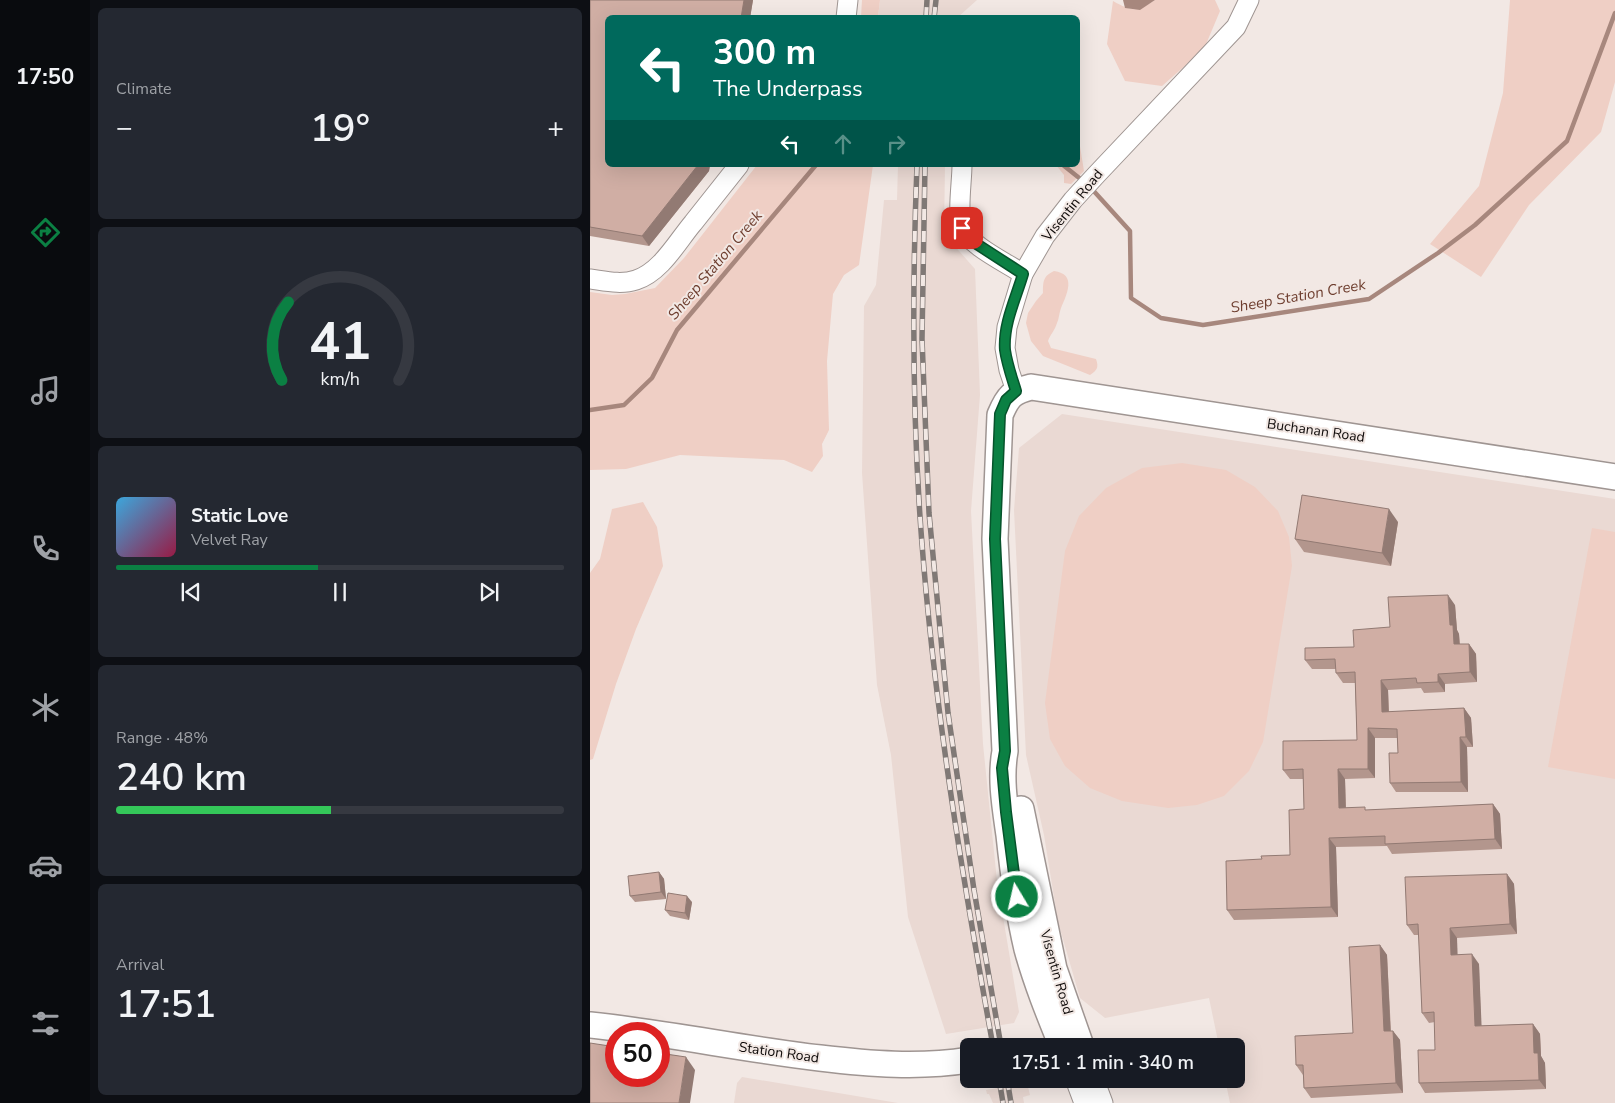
<!DOCTYPE html>
<html lang="en">
<head>
<meta charset="utf-8">
<style>
	:root { --surface:#171b24; --page:#242831; --text:#f1f3f6; --muted:#9ea1a6; --line:#363941; --accent:#0b8043 }
	body { margin:0; font-family:"Nunito Sans",sans-serif; background:var(--page); color:var(--text); height:100vh; display:flex; flex-direction:column; font-size:19px; white-space:nowrap }
	* { box-sizing:border-box; margin:0 }
	p { font-size:16px; color:var(--muted) }
	.icon { flex:none; width:28px; height:28px; fill:none; stroke:currentColor; stroke-width:2; stroke-linecap:round; stroke-linejoin:round }
	.map { position:relative; flex:1; overflow:hidden }
	.sheet { display:flex; flex-direction:column; gap:8px; padding:8px; background:#0d0f14; width:500px }
	.sheet>* { flex:none }
	.hud { position:absolute; left:15px; top:15px; width:475px; height:152px; border-radius:8px; box-shadow:0 5px 20px #0002; background:#00695c; color:#fff; overflow:hidden }
	.speed { position:absolute; left:15px; top:1022px; display:flex; gap:10px; font-size:25px; font-weight:700; text-align:center }
	.speed>* { display:grid; place-content:center; width:65px; height:65px; border-radius:50%; background:var(--surface); box-shadow:0 5px 20px #0002; line-height:1 }
	.speed .limit { border:8px solid #d22; background:#fff; color:#111 }
	.pin { position:absolute; display:grid; place-items:center; width:42px; height:42px; color:#fff; margin:-21px; border-radius:10px; box-shadow:0 2px 8px #0006 }
	.me { position:absolute; width:55px; margin:-28px; rotate:351deg; stroke-linejoin:round; filter:drop-shadow(0 0 4px #0008) }
	.turn { display:flex; align-items:center; gap:18px; height:105px; padding:0 25px; font-size:22px }
	.turn .icon { width:65px; height:65px; stroke-width:2.5 }
	.turn b { display:block; font-size:35px; line-height:42px }
	.lanes { display:flex; align-items:center; height:48px; padding:0 25px; background:#0003; justify-content:center; gap:25px; direction:ltr }
	.lanes .off { opacity:.35 }
	.big { font-size:38px; font-weight:600; line-height:1.1 }
	.sheet .tile { flex:1; display:flex; flex-direction:column; justify-content:center; gap:8px; min-width:0; padding:0 18px; border-radius:8px; background:var(--page) }
	.sheet .dial { align-items:center; gap:0 }
	.dial svg { height:130px; overflow:visible; fill:none; stroke:var(--line); stroke-width:7; stroke-linecap:round; text-anchor:middle }
	.dial text { fill:var(--text); stroke:none }
	.song { display:flex; align-items:center; gap:15px }
	.cover { width:60px; height:60px; border-radius:8px; background:linear-gradient(135deg,hsl(200 70% 55%),hsl(340 70% 35%)) }
	.played { height:5px; border-radius:2px; background:linear-gradient(90deg,var(--accent) 45%,var(--line) 45%) }
	.keys { display:flex; justify-content:space-around; direction:ltr }
	.heat { display:flex; justify-content:space-between; align-items:center; font-size:28px; direction:ltr }
	.charge { height:8px; border-radius:4px; background:linear-gradient(90deg,#34c759 48%,var(--line) 0) }
	.trip { position:absolute; left:370px; top:1038px; width:285px; height:50px; border-radius:8px; background:var(--surface); box-shadow:0 5px 20px #0002; font-weight:600; line-height:50px; text-align:center }
	main { display:flex; flex:1; min-height:0 }
	.tabs { display:flex; flex-direction:column; width:90px; justify-content:space-around; align-items:center; background:#090b0e; color:var(--muted) }
	.tabs .icon { width:35px; height:35px }
	.tabs .current { color:var(--accent) }
	.tabs b { font-size:22px; color:var(--text) }
	.map>svg:first-child { display:block }
	.built { fill:#ead9d3 }
	.green { fill:#efcfc5 }
	.water { fill:#a7877d }
	.lines { fill:none; stroke-linecap:round; stroke-linejoin:round }
	.stream { stroke:#a7877d; stroke-width:4.5 }
	.minor-casing { stroke:#9f9592; stroke-width:21 }
	.major-casing { stroke:#9f9592; stroke-width:28 }
	.minor { stroke:#fff; stroke-width:19 }
	.major { stroke:#fff; stroke-width:25 }
	.rail-casing { stroke:#807976; stroke-width:5.5 }
	.rail { stroke:#f2e8e4; stroke-width:4; stroke-dasharray:11; stroke-linecap:butt }
	.wall { fill:#b3968d }
	.shaded-wall { fill:#927a73 }
	.building { fill:#d0aea4; stroke:#927a73 }
	.route-casing { stroke:#07532c; stroke-width:12 }
	.route { stroke:#0b8043; stroke-width:9 }
	.labels { text-anchor:middle; stroke-width:4; stroke-linejoin:round; paint-order:stroke }
	.street-label { font-size:14px; fill:#0e0a09; stroke:#f2e8e4 }
	.water-label { font-size:15px; font-style:italic; fill:#6e3e2f; stroke:#f2e8e4 }
</style>
</head>
<body>
<main>
<nav class="tabs">
<b>17:50</b>
<svg class="icon current" aria-label="directions" viewBox="0 0 24 24"><path d="M12 3l9 9-9 9-9-9zM9 14v-3h6M13 9l2 2-2 2"/></svg>
<svg class="icon" aria-label="music" viewBox="0 0 24 24"><path d="M9 18V5l10-2v13"/><circle cx="6" cy="18" r="3"/><circle cx="16" cy="16" r="3"/></svg>
<svg class="icon" aria-label="phone" viewBox="0 0 24 24"><path d="M5 4h4l2 5-3 2q2 4 5 5l2-3 5 2v4C11 20 4 13 5 4z"/></svg>
<svg class="icon" aria-label="climate" viewBox="0 0 24 24"><path d="M12 3v18M4 7l16 10M4 17L20 7"/></svg>
<svg class="icon" aria-label="car" viewBox="0 0 24 24"><path d="M5 17H2v-5l4-1 3-4h7l3 4 3 1v5h-3M9 17h6M6 11h13"/><circle cx="7" cy="17" r="2"/><circle cx="17" cy="17" r="2"/></svg>
<svg class="icon" aria-label="filters" viewBox="0 0 24 24"><path d="M4 7h16M4 17h16"/><circle cx="9" cy="7" r="2"/><circle cx="15" cy="17" r="2"/></svg>
</nav>
<section class="sheet">
<div class="tile"><p>Climate</p>
<div class="heat"><a>−</a><b class="big">19°</b><a>+</a></div>
</div>
<div class="tile dial"><svg viewBox="0 0 100 80">
<path d="M14 69A42 42 0 1 1 86 69"/>
<path d="M14 69A42 42 0 0 1 18 21" stroke="#0b8043"/>
<text x="50" y="56" font-size="32" font-weight="700">41</text>
<text x="50" y="72" font-size="11">km/h</text>
</svg></div>
<div class="tile">
<div class="song"><i class="cover"></i><div><b>Static Love</b><p>Velvet Ray</p></div></div>
<div class="played"></div>
<div class="keys"><svg class="icon" aria-label="previous" viewBox="0 0 24 24"><path d="M18 5L8 12l10 7zM5 5v14"/></svg><svg class="icon" aria-label="pause" viewBox="0 0 24 24"><path d="M8 5v14M16 5v14"/></svg><svg class="icon" aria-label="next" viewBox="0 0 24 24"><path d="M6 5l10 7-10 7zM19 5v14"/></svg></div>
</div>
<div class="tile"><p>Range · 48%</p><b class="big">240 km</b><div class="charge"></div></div>
<div class="tile"><p>Arrival</p><b class="big">17:51</b></div>
</section>
<div class="map">
<svg width="1025" height="1103" viewBox="0 0 1025 1103">
	<rect width="100%" height="100%" fill="#f2e8e4"/>
	<g class="built">
		<path d="M290 0H387L368 17 288 18Z"/>
		<path d="M308 165H355L354 234 385 269 390 395 381 511 393 744 407 881 429 1012 424 1023 356 1034 318 917 301 755 287 685 272 473 274 306 286 285 294 200H307Z"/>
		<path d="M472 414 1025 499V1103H640L635 1079H646V1046H629L619 998 515 1018 490 998 468 922 454 835 436 755 424 510 429 448Z"/>
		<path d="M152 1077 308 1103H144L147 1083Z"/>
		<path d="M437 1083 440 1095 433 1097 434 1103H403L399 1094H397L396 1090Z"/>
	</g>
	<g class="green">
		<path d="M272 0H290L288 17H271Z"/>
		<path d="M565 0H625L630 11 614 49 572 86 535 81 517 44 523 1C543 12 546 12 565 0Z"/>
		<path d="M920 0H1025V82L1011 132 939 205 891 277 840 244 889 186 913 93Z"/>
		<path d="M488 134 494 171 481 184 474 183V175L466 165H488Z"/>
		<path d="M167 165H283L269 265 254 275 243 294 237 361 239 430 232 444 233 456 222 472 194 460 90 455 36 469 0 470V292L22 295 35 294 65 288 94 258Z"/>
		<path d="M464 271C487 274 477 294 471 308 469 313 469 319 467 323 465 330 460 335 458 341L461 348 506 359C509 368 507 370 500 375L453 356 441 341 436 323 438 313 446 301 453 293C453 282 453 276 464 271Z"/>
		<path d="M592 463 636 470 665 487 688 511 699 537 702 566 673 742 659 771 634 796 607 805 578 808 532 801 500 788 475 766 460 739 455 703 475 551 489 516 516 488 552 468Z"/>
		<path d="M53 502 67 527 73 566 46 629 26 684 3 759 0 760V573L10 559 22 509Z"/>
		<path d="M1002 528 1025 532V779L958 767Z"/>
	</g>
	<path class="water" d="M533 0H565L550 10 535 8Z"/>
	<g class="lines">
		<g class="stream">
			<path d="M473 165 493 181"/>
			<path d="M501 188 540 231 541 298 571 318 613 325 779 299 848 253 885 225 977 141 1025 13"/>
			<path d="M0 410 34 405 62 378 87 330 226 165"/>
		</g>
		<defs>
			<g id="minor">
				<path d="M256 18 258 0"/>
				<path d="M372 165C372 182 367 212 372 227 378 245 417 263 433 274"/>
				<path d="M0 279C15 281 31 285 46 280 71 272 87 242 103 223 118 204 134 184 149 165"/>
				<path d="M426 391 419 370 415 348 417 327 433 274 455 236 483 200 507 174 646 27 659 0"/>
				<path d="M485 1079 494 1103"/>
				<path d="M504 1079 513 1103"/>
			</g>
			<g id="major">
				<path d="M431 809 464 969 491 1046"/>
				<path d="M0 1025C77 1033 153 1049 230 1058 280 1064 329 1068 379 1060"/>
				<path d="M472 1046C459 1014 446 982 437 949 428 911 423 873 419 835 415 807 410 779 415 751L405 539 410 415C418 396 422 392 441 387L1025 477"/>
			</g>
		</defs>
		<use href="#minor" class="minor-casing"/>
		<use href="#major" class="major-casing"/>
		<use href="#minor" class="minor"/>
		<use href="#major" class="major"/>
		<defs>
			<g id="rail">
				<path d="M336 18 337 0"/>
				<path d="M344 18 346 0"/>
				<path d="M327 165C322 291 322 418 332 544 345 712 373 880 403 1046"/>
				<path d="M335 165 332 339 339 513 358 713 384 890 411 1046"/>
				<path d="M409 1079 413 1103"/>
				<path d="M417 1079 421 1103"/>
			</g>
		</defs>
		<use href="#rail" class="rail-casing"/>
		<use href="#rail" class="rail"/>
	</g>
	<g class="wall">
		<path d="M0 0H163L160 18H18V165H120L119 171 59 246 0 236Z"/>
		<path d="M808 522 801 566 714 552 705 539Z"/>
		<path d="M865 605 867 630 869 634 870 644H879L886 654 887 682 855 684V692L834 693 831 688 798 690 799 712 874 708 881 718 883 747H877L878 792H806L800 783 808 753 807 738H785V778L755 779 756 808 777 810 903 804 910 814 912 849 802 854 797 846 746 847 748 917 644 920 637 910 672 859 700 855 714 809 713 779H700L693 770 767 740 765 683H753L746 673V669H722L715 660 764 647 800 627Z"/>
		<path d="M69 872 74 879 76 899 45 902 40 896Z"/>
		<path d="M917 874 924 884 927 934 867 938V955L889 964 891 1026 943 1024 950 1034 951 1056 955 1063 956 1089 835 1093 829 1083 845 1050V1022L839 1023 832 1013 829 935H824L817 925Z"/>
		<path d="M102 902 99 920 80 916 75 910Z"/>
		<path d="M790 945 797 955 801 1031H803L810 1040 813 1093 721 1098 714 1088 713 1075 706 1065 763 1033Z"/>
	</g>
	<g class="shaded-wall">
		<path d="M154 0H163L160 18H151Z"/>
		<path d="M108 165H120L119 171 59 246 52 236Z"/>
		<path d="M799 509 808 522 801 566 792 553Z"/>
		<path d="M858 595 865 605 867 630 869 634 870 654 864 644 860 625Z"/>
		<path d="M879 644 886 654 887 682 880 672Z"/>
		<path d="M848 674 855 684V692L848 682Z"/>
		<path d="M791 680 798 690 799 722 792 712Z"/>
		<path d="M874 708 881 718 883 747 876 737Z"/>
		<path d="M778 728 785 738V778L778 769Z"/>
		<path d="M870 737 877 747 878 792 871 782Z"/>
		<path d="M748 769 755 779 756 818 749 808Z"/>
		<path d="M903 804 910 814 912 849 905 839Z"/>
		<path d="M739 838 746 847 748 917 741 907Z"/>
		<path d="M69 872 74 879 76 899 71 892Z"/>
		<path d="M917 874 924 884 927 934 920 924Z"/>
		<path d="M97 896 102 902 99 920 95 913Z"/>
		<path d="M860 928 867 938 868 965 861 955Z"/>
		<path d="M790 945 797 955 801 1041 794 1031Z"/>
		<path d="M882 954 889 964 892 1036 885 1026Z"/>
		<path d="M943 1024 950 1034 951 1056 955 1063 956 1089 949 1080 944 1053Z"/>
		<path d="M803 1031 810 1040 813 1093 806 1083Z"/>
		<path d="M96 1057 105 1070 100 1103H89Z"/>
	</g>
	<g class="building">
		<path d="M0 0H154L151 18H18V165H108L52 236 0 227Z"/>
		<path d="M712 495 799 509 792 553 705 539Z"/>
		<path d="M858 595 860 625H863L864 644H879L880 672 848 674V682L827 683 826 678 791 680 792 712 874 708 876 737H870L871 782 800 783 799 753H808L807 729 778 728V769H748L749 808 775 807V810L903 804 905 839 795 844V836L739 838 741 907 637 910 636 861 672 859 671 856 700 855 699 810 714 809 713 769 693 770V741L767 740 765 672 746 673 745 659 715 660V648L764 647 763 630 800 627 798 597Z"/>
		<path d="M69 872 71 892 40 896 38 876Z"/>
		<path d="M917 874 920 924 860 928 861 955 882 954 885 1026 943 1024 944 1053H948L949 1080 829 1083 828 1050H845L844 1012 832 1013 828 924 817 925 815 877Z"/>
		<path d="M78 893 97 896 95 913 75 910Z"/>
		<path d="M790 945 794 1031H803L806 1083 714 1088 713 1065H706L705 1036 763 1033 759 947Z"/>
		<path d="M0 1043 26 1047V1076H69V1053L96 1057 89 1103H0Z"/>
	</g>
	<g class="lines">
		<defs>
			<path id="route" d="M372 228 378 237 382 241 433 274C426 298 413 324 415 350 417 364 422 378 426 391L416 400 410 414 405 539 415 751 412 768 416 812 427 897"/>
		</defs>
		<use href="#route" class="route-casing"/>
		<use href="#route" class="route"/>
	</g>
	<g class="labels">
		<g class="street-label">
			<text transform="translate(482 205) rotate(-51)" y="5">Visentin Road</text>
			<text transform="translate(726 430) rotate(8)" y="5">Buchanan Road</text>
			<text transform="translate(467 972) rotate(74)" y="5">Visentin Road</text>
			<text transform="translate(189 1052) rotate(8)" y="5">Station Road</text>
		</g>
		<g class="water-label">
			<text transform="translate(125 265) rotate(-50)" y="5">Sheep Station Creek</text>
			<text transform="translate(708 296) rotate(-10)" y="5">Sheep Station Creek</text>
		</g>
	</g>
</svg>
<div class="speed"><div class="limit">50</div></div>
<div class="pin" style="left:372px;top:228px;background:#d93025"><svg class="icon" aria-label="arrive" viewBox="0 0 24 24"><path d="M6 21V4h12l-3 4 3 4H6"/></svg></div>
<svg class="me" style="left:427px;top:897px" viewBox="-20 -20 40 40"><circle r="17" fill="#0b8043" stroke="#fff" stroke-width="3"/><path d="M0-11L8 9 0 5-8 9z" fill="#fff"/></svg>
<div class="trip">17:51 · 1 min · 340 m</div>
<div class="hud">
<div class="turn"><svg class="icon" aria-label="left" viewBox="0 0 24 24"><path d="M17 20v-9H6M10 6l-5 5 5 5"/></svg><div><b>300 m</b>The Underpass</div></div>
<div class="lanes"><svg class="icon" aria-label="left" viewBox="0 0 24 24"><path d="M17 20v-9H6M10 6l-5 5 5 5"/></svg><svg class="icon off" aria-label="ahead" viewBox="0 0 24 24"><path d="M12 20V5M6 11l6-6 6 6"/></svg><svg class="icon off" aria-label="right" viewBox="0 0 24 24"><path d="M7 20v-9h11M14 6l5 5-5 5"/></svg></div>
</div>
</div>
</main>
</body>
</html>
